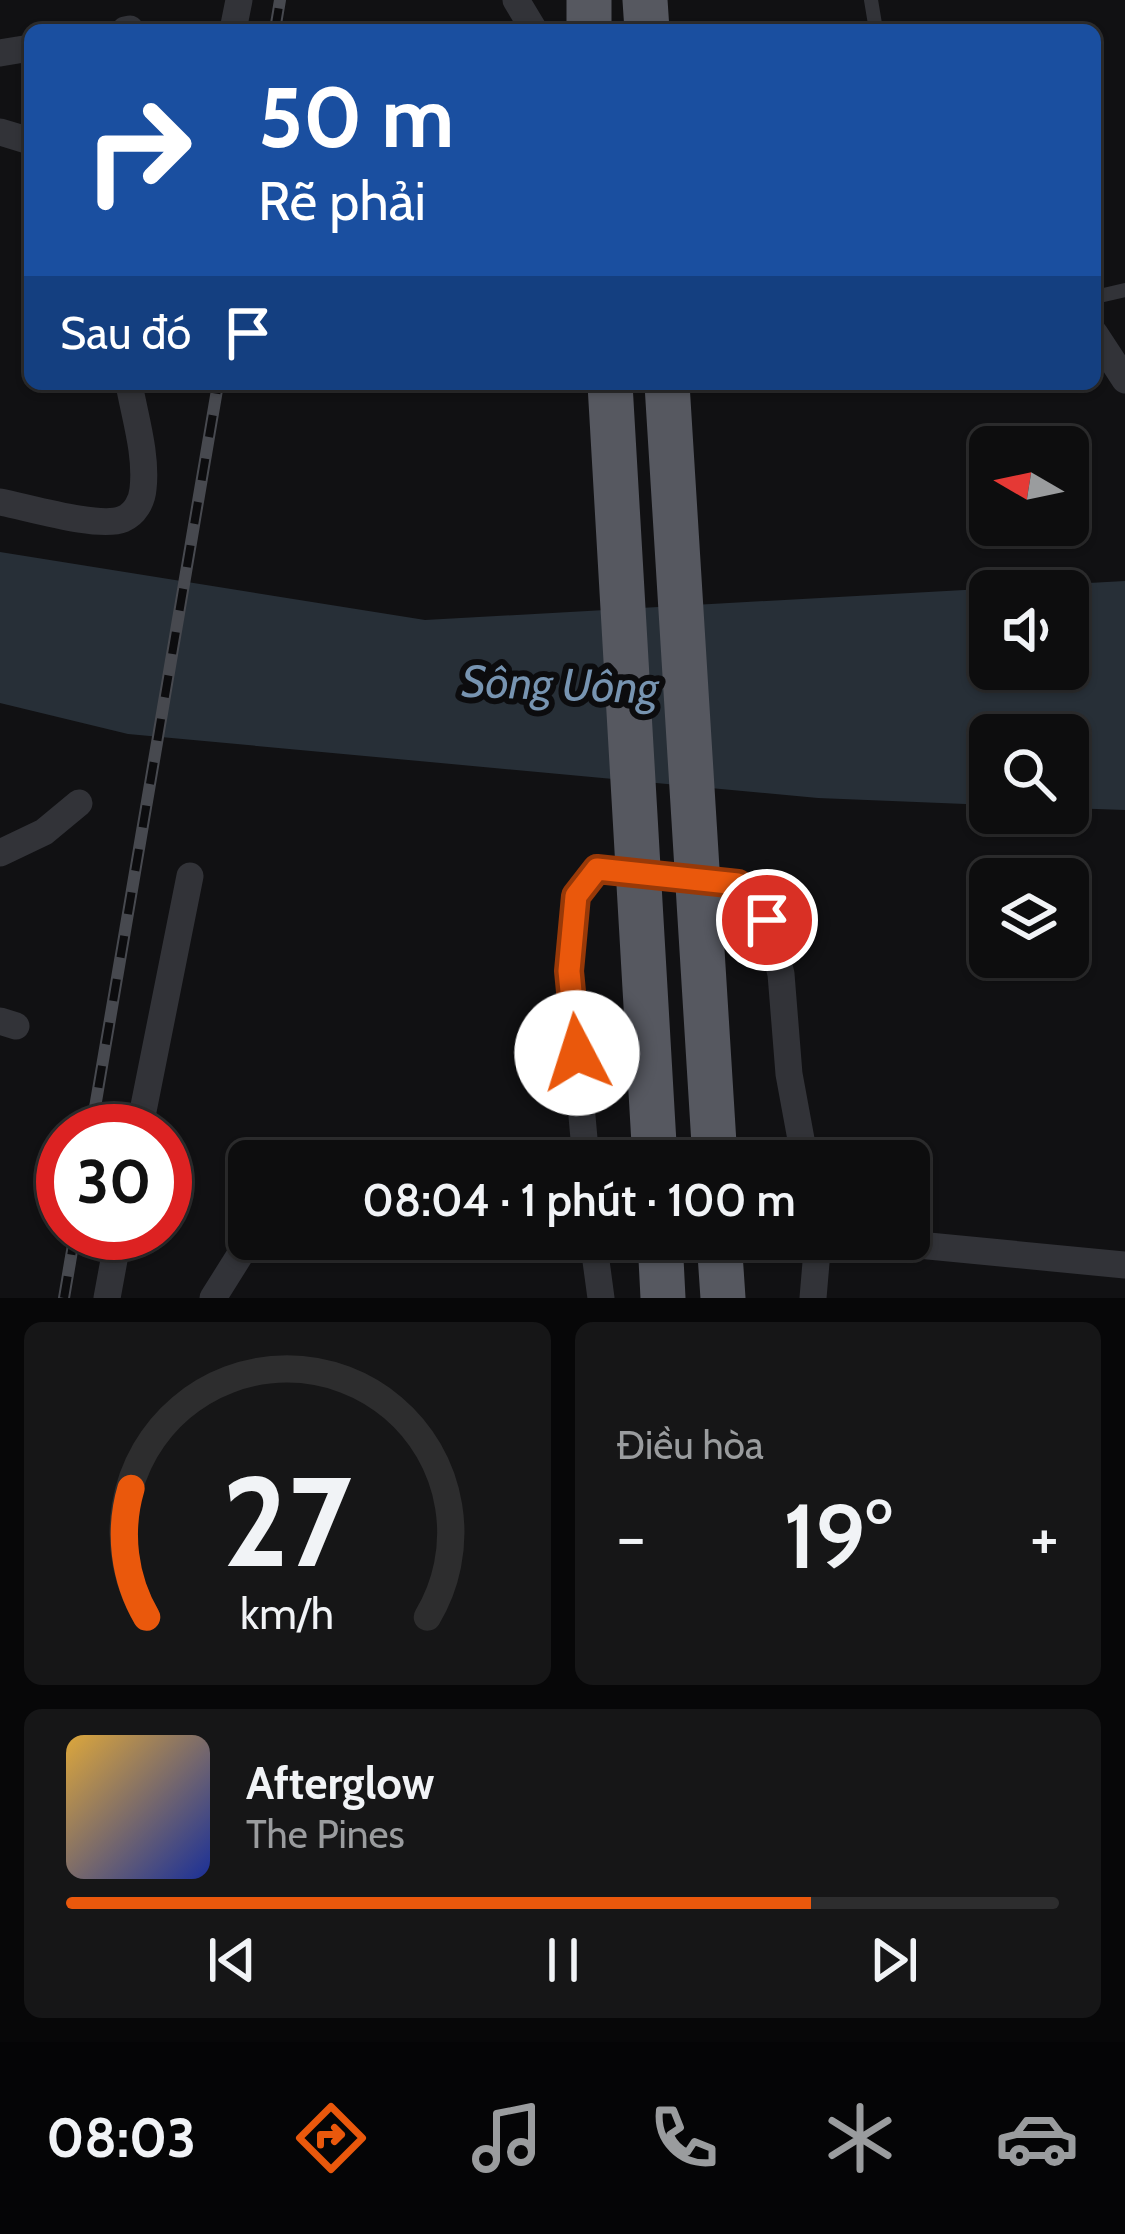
<!DOCTYPE html>
<html lang="vi">
<head>
<meta charset="utf-8">
<style>
	:root { --surface:#0d0d0e; --page:#161617; --text:#f1f3f6; --muted:#9a9c9e; --line:#2d2d2e; --accent:#ea580c }
	body { margin:0; font-family:Cabin,sans-serif; background:var(--page); color:var(--text); height:100vh; display:flex; flex-direction:column; font-size:45px; white-space:nowrap }
	* { box-sizing:border-box; margin:0 }
	p { font-size:39px; color:var(--muted) }
	.icon { flex:none; width:66px; height:66px; fill:none; stroke:currentColor; stroke-width:2; stroke-linecap:round; stroke-linejoin:round }
	.map { position:relative; height:1298px; overflow:hidden }
	.panel { display:flex; flex-direction:column; gap:24px; padding:24px; background:#070708; flex:1 }
	.panel>* { flex:none }
	.banner { position:absolute; left:24px; top:24px; width:1077px; height:366px; border-radius:18px; box-shadow:0 3px 9px #0004,0 0 0 3px var(--line); background:#1a4fa0; color:#fff; overflow:hidden }
	.needle { width:78px; rotate:279deg }
	.controls { position:absolute; left:969px; top:426px; display:grid; gap:24px }
	.controls a { display:grid; place-items:center; width:120px; height:120px; border-radius:18px; background:var(--surface); box-shadow:0 3px 9px #0004,0 0 0 3px var(--line); font-size:60px }
	.speed { position:absolute; left:36px; top:1104px; display:flex; gap:24px; font-size:60px; font-weight:700; text-align:center }
	.speed>* { display:grid; place-content:center; width:156px; height:156px; border-radius:50%; background:var(--surface); box-shadow:0 3px 9px #0004,0 0 0 3px var(--line); line-height:1 }
	.speed .limit { border:18px solid #d22; background:#fff; color:#111 }
	.pin { position:absolute; display:grid; place-items:center; width:102px; height:102px; color:#fff; margin:-51px; border:6px solid #fff; border-radius:50%; box-shadow:0 3px 12px #0007 }
	.me { position:absolute; width:132px; margin:-66px; rotate:355deg; stroke-linejoin:round; filter:drop-shadow(0 0 9px #0008) }
	.turn { display:flex; align-items:center; gap:42px; height:252px; padding:0 36px; font-size:54px }
	.turn .icon { width:156px; height:156px; stroke-width:2.5 }
	.turn b { display:block; font-size:84px; line-height:102px }
	.then { display:flex; align-items:center; height:114px; padding:0 36px; background:#0003; gap:24px; font-size:45px }
	.big { font-size:90px; font-weight:600; line-height:1.1 }
	.panel .tile { flex:1; display:flex; flex-direction:column; justify-content:center; gap:18px; min-width:0; padding:0 42px; border-radius:18px; background:var(--page) }
	.panel .dial { align-items:center; gap:0 }
	.dial svg { height:312px; overflow:visible; fill:none; stroke:var(--line); stroke-width:7; stroke-linecap:round; text-anchor:middle }
	.dial text { fill:var(--text); stroke:none }
	.song { display:flex; align-items:center; gap:36px }
	.cover { width:144px; height:144px; border-radius:18px; background:linear-gradient(135deg,hsl(40 70% 55%),hsl(230 70% 35%)) }
	.played { height:12px; border-radius:6px; background:linear-gradient(90deg,var(--accent) 75%,var(--line) 75%) }
	.keys { display:flex; justify-content:space-around; direction:ltr }
	.heat { display:flex; justify-content:space-between; align-items:center; font-size:66px; direction:ltr }
	.panel .tiles { flex:1; display:grid; gap:24px; grid-template-columns:1fr 1fr }
	.tile:last-child { grid-column:span 2 }
	.trip { position:absolute; left:228px; top:1140px; width:702px; height:120px; border-radius:18px; background:var(--surface); box-shadow:0 3px 9px #0004,0 0 0 3px var(--line); font-weight:600; line-height:120px; text-align:center }
	.tab-bar { display:flex; height:192px; justify-content:space-around; align-items:center; background:#050506; color:var(--muted) }
	.tab-bar .icon { width:84px; height:84px }
	.tab-bar .selected { color:var(--accent) }
	.tab-bar b { font-size:54px; color:var(--text) }
	.map>svg:first-child { display:block }
	.water { fill:#272f37; fill-rule:evenodd }
	.lines { fill:none; stroke-linecap:round; stroke-linejoin:round }
	.service { stroke:#323338; stroke-width:14 }
	.minor { stroke:#323338; stroke-width:27 }
	.trunk { stroke:#565860; stroke-width:45 }
	.rail-casing { stroke:#47494f; stroke-width:12 }
	.rail { stroke:#0c0c0e; stroke-width:8; stroke-dasharray:22; stroke-linecap:butt }
	.trunk-bridge { stroke:#565860; stroke-width:45 }
	.route-casing { stroke:#983908; stroke-width:30 }
	.route { stroke:#ea580c; stroke-width:21 }
	.labels { text-anchor:middle; stroke-width:12; stroke-linejoin:round; paint-order:stroke }
	.water-label { font-size:45px; font-style:italic; fill:#7794b1; stroke:#0c0c0e }
</style>
</head>
<body>
<div class="map">
<svg width="1125" height="1298" viewBox="0 0 1125 1298">
	<rect width="100%" height="100%" fill="#111113"/>
	<path class="water" d="M0 552 425 620 1125 581V810L1068 808V735H990V805L818 798 128 734 0 703ZM990 591H1068V669H990Z"/>
	<g class="lines">
		<g class="service">
			<path d="M871 0 876 30"/>
			<path d="M1095 297 1125 290"/>
		</g>
		<g class="minor">
			<path d="M516 0 534 30"/>
			<path d="M125 30 130 29"/>
			<path d="M233 30 239 0"/>
			<path d="M0 53 30 48"/>
			<path d="M0 132 30 141"/>
			<path d="M1095 334 1125 380"/>
			<path d="M0 502C27 507 99 529 123 519 135 514 142 501 143 489 147 455 135 417 129 384"/>
			<path d="M0 853 44 832 79 803"/>
			<path d="M0 1021 16 1026"/>
			<path d="M139 1131 190 876"/>
			<path d="M586 1161 569 971 576 895 597 869 738 884 767 920 781 974 789 1074 805 1161"/>
			<path d="M593 1239 601 1298"/>
			<path d="M856 1239 1125 1265"/>
			<path d="M107 1298 119 1233"/>
			<path d="M213 1298 250 1239"/>
			<path d="M813 1298 818 1239"/>
		</g>
		<g class="trunk">
			<path d="M589 0V30"/>
			<path d="M645 0 647 30"/>
			<path d="M660 1239 663 1298"/>
			<path d="M719 1239 723 1298"/>
		</g>
		<defs>
			<g id="rail">
				<path d="M275 30 280 0"/>
				<path d="M91 1131 218 384"/>
				<path d="M64 1298 75 1233"/>
			</g>
		</defs>
		<use href="#rail" class="rail-casing"/>
		<use href="#rail" class="rail"/>
		<g class="trunk-bridge">
			<path d="M610 384 655 1161"/>
			<path d="M667 384 715 1160"/>
		</g>
	</g>
	<g class="lines">
		<defs>
			<path id="route" d="M577 1053 569 971 576 896 597 869 738 884 767 920"/>
		</defs>
		<use href="#route" class="route-casing"/>
		<use href="#route" class="route"/>
	</g>
	<g class="labels">
		<g class="water-label">
			<text transform="translate(560 684) rotate(2)" y="16">Sông Uông</text>
		</g>
	</g>
</svg>
<div class="controls">
<a><svg class="needle" viewBox="-14 -14 28 28"><path d="M0-13l5 13h-10z" fill="#e53935"/><path d="M0 13l5-13h-10z" fill="#9a9c9e"/></svg></a>
<a><svg class="icon" aria-label="sound" viewBox="0 0 24 24"><path d="M4 9h4l5-4v14l-5-4H4zM17 9q2 3 0 6"/></svg></a>
<a><svg class="icon" aria-label="search" viewBox="0 0 24 24"><circle cx="10" cy="10" r="6"/><path d="M15 15l6 6"/></svg></a>
<a><svg class="icon" aria-label="layers" viewBox="0 0 24 24"><path d="M12 4l9 5-9 5-9-5zM3 14l9 5 9-5"/></svg></a>
</div>
<div class="speed"><div class="limit">30</div></div>
<div class="pin" style="left:767px;top:920px;background:#d93025"><svg class="icon" aria-label="arrive" viewBox="0 0 24 24"><path d="M6 21V4h12l-3 4 3 4H6"/></svg></div>
<svg class="me" style="left:577px;top:1053px" viewBox="-20 -20 40 40"><circle r="19" fill="#fff"/><path d="M0-13L10 11 0 6-10 11z" fill="#ea580c"/></svg>
<div class="trip">08:04 · 1 phút · 100 m</div>
<div class="banner">
<div class="turn"><svg class="icon" aria-label="right" viewBox="0 0 24 24"><path d="M7 20v-9h11M14 6l5 5-5 5"/></svg><div><b>50 m</b>Rẽ phải</div></div>
<div class="then">Sau đó<svg class="icon" aria-label="arrive" viewBox="0 0 24 24"><path d="M6 21V4h12l-3 4 3 4H6"/></svg></div>
</div>
</div>
<section class="panel">
<div class="tiles">
<div class="tile dial"><svg viewBox="0 0 100 80">
<path d="M14 69A42 42 0 1 1 86 69"/>
<path d="M14 69A42 42 0 0 1 10 36" stroke="#ea580c"/>
<text x="50" y="56" font-size="32" font-weight="700">27</text>
<text x="50" y="72" font-size="11">km/h</text>
</svg></div>
<div class="tile"><p>Điều hòa</p>
<div class="heat"><a>−</a><b class="big">19°</b><a>+</a></div>
</div>
<div class="tile">
<div class="song"><i class="cover"></i><div><b>Afterglow</b><p>The Pines</p></div></div>
<div class="played"></div>
<div class="keys"><svg class="icon" aria-label="previous" viewBox="0 0 24 24"><path d="M18 5L8 12l10 7zM5 5v14"/></svg><svg class="icon" aria-label="pause" viewBox="0 0 24 24"><path d="M8 5v14M16 5v14"/></svg><svg class="icon" aria-label="next" viewBox="0 0 24 24"><path d="M6 5l10 7-10 7zM19 5v14"/></svg></div>
</div>
</div>
</section>
<nav class="tab-bar">
<b>08:03</b>
<svg class="icon selected" aria-label="directions" viewBox="0 0 24 24"><path d="M12 3l9 9-9 9-9-9zM9 14v-3h6M13 9l2 2-2 2"/></svg>
<svg class="icon" aria-label="music" viewBox="0 0 24 24"><path d="M9 18V5l10-2v13"/><circle cx="6" cy="18" r="3"/><circle cx="16" cy="16" r="3"/></svg>
<svg class="icon" aria-label="phone" viewBox="0 0 24 24"><path d="M5 4h4l2 5-3 2q2 4 5 5l2-3 5 2v4C11 20 4 13 5 4z"/></svg>
<svg class="icon" aria-label="climate" viewBox="0 0 24 24"><path d="M12 3v18M4 7l16 10M4 17L20 7"/></svg>
<svg class="icon" aria-label="car" viewBox="0 0 24 24"><path d="M5 17H2v-5l4-1 3-4h7l3 4 3 1v5h-3M9 17h6M6 11h13"/><circle cx="7" cy="17" r="2"/><circle cx="17" cy="17" r="2"/></svg>
</nav>
</body>
</html>
